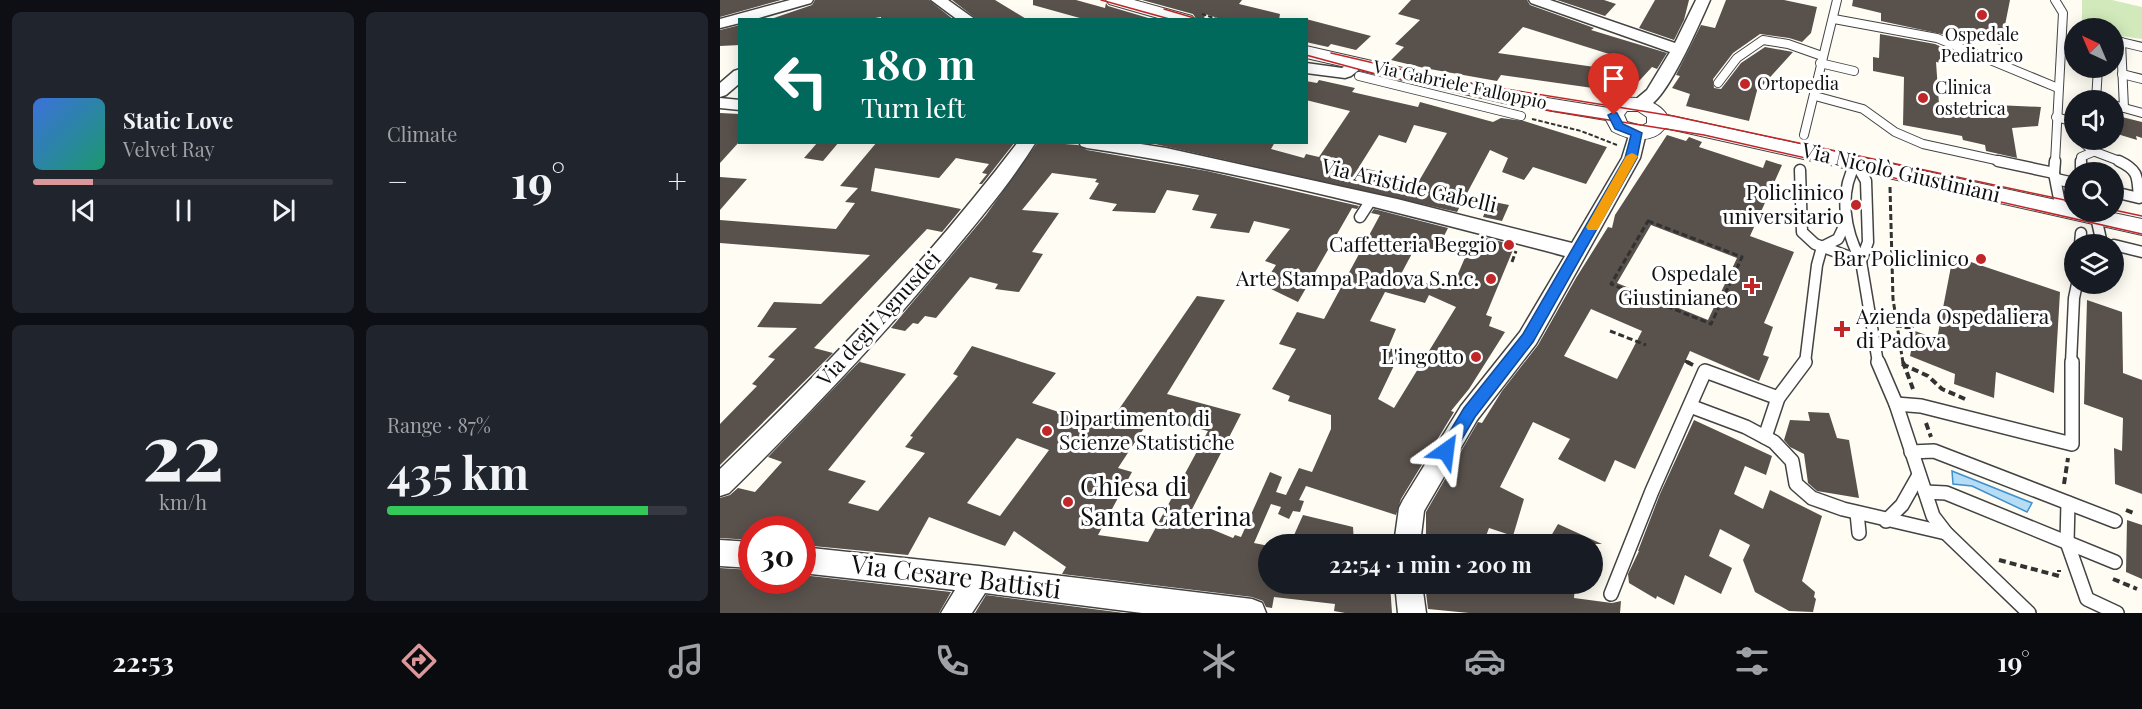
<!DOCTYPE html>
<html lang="en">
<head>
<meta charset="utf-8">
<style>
	:root { --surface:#171b24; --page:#20242c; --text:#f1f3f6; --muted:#9ea1a6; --line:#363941; --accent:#db979a }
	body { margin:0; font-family:"Playfair Display",serif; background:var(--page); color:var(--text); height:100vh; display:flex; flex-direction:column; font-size:22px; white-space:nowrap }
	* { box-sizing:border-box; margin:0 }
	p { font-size:20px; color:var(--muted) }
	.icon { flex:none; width:33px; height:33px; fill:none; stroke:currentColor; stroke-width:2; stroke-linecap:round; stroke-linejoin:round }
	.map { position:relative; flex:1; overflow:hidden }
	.details { display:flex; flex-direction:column; gap:12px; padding:12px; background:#0d0f14; width:720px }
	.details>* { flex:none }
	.banner { position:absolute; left:18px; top:18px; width:570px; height:126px; border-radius:0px; box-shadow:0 3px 15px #0003; background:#00695c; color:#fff; overflow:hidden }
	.needle { width:39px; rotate:316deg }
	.tools { position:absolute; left:1344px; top:18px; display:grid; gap:12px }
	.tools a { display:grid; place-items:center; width:60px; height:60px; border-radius:50%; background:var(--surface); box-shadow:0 3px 15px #0003; font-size:30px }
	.speed { position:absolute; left:18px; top:516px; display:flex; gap:12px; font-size:30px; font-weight:700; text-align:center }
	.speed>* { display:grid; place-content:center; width:78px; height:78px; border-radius:50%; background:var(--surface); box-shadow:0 3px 15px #0003; line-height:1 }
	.speed .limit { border:9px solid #d22; background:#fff; color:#111 }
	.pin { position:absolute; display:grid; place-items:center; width:51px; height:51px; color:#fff; margin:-62px -26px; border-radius:50% 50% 50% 0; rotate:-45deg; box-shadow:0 0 6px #0007 }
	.pin .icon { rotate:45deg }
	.me { position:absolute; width:66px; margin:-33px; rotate:31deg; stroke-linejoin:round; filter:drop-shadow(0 0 4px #0008) }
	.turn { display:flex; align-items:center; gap:21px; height:126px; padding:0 24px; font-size:27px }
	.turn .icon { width:78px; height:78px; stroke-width:2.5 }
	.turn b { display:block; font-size:42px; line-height:51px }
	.big { font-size:45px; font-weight:700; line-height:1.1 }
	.details .widget { flex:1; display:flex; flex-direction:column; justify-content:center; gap:9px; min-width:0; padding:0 21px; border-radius:9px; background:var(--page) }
	.details .dial { align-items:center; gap:0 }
	.dial b { font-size:78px; line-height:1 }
	.song { display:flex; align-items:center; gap:18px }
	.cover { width:72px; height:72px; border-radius:9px; background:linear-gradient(135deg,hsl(220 70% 55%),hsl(160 70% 35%)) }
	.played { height:6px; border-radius:3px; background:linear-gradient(90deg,var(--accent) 20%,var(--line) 20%) }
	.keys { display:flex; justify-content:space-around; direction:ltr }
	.heat { display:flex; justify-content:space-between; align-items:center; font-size:33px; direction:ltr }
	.charge { height:9px; border-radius:4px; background:linear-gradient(90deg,#34c759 87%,var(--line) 0) }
	.details .tiles { flex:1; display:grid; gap:12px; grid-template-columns:repeat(2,1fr) }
	.trip { position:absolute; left:538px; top:534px; width:345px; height:60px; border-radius:30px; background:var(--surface); box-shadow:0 3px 15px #0003; font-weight:700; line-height:60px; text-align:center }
	.tab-bar { display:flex; height:96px; justify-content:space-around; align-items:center; background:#090b0e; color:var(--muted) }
	.tab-bar .icon { width:42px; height:42px }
	.tab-bar .on { color:var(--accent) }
	.tab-bar b { font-size:27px; color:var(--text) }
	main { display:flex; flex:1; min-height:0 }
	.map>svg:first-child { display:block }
	.green { fill:#d2eabb }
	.water { fill:#b7ddf6; stroke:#3e90ce; stroke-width:1.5 }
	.building { fill:#59514c; fill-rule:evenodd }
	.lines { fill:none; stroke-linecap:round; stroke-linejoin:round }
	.service-far2-casing { stroke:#434343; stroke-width:10 }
	.service-far1-casing { stroke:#434343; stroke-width:13 }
	.service-casing { stroke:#434343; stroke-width:16 }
	.minor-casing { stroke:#434343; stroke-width:3 }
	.tertiary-casing { stroke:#434343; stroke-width:2 }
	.path-far2 { stroke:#323232; stroke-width:2; stroke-dasharray:4.5 2; stroke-linecap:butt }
	.path-far1 { stroke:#323232; stroke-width:3; stroke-dasharray:6 3; stroke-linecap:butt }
	.path { stroke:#323232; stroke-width:4; stroke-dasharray:7 4; stroke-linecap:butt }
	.service-far2 { stroke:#fff; stroke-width:8 }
	.service-far1 { stroke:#fff; stroke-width:10 }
	.service { stroke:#fff; stroke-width:13 }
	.minor { fill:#fff; fill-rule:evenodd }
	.tertiary { fill:#fff; fill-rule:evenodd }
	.tram { stroke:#c12629; stroke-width:1.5 }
	.route { fill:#1a73e8; stroke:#114b97; stroke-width:1.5 }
	.slow { fill:#f59e0b }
	.poi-dot { fill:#c12629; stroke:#fff; stroke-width:2 }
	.labels { text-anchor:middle; stroke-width:6; stroke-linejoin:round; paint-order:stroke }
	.far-poi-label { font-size:18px; fill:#101010; stroke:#fff; text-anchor:start }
	.far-street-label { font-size:18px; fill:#101010; stroke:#fff }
	.street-label { font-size:21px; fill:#101010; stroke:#fff }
	.poi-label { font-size:21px; fill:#101010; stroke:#fff; text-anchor:end }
	.near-poi-label { font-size:26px; fill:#101010; stroke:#fff; text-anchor:start }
	.near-street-label { font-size:26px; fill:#101010; stroke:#fff }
</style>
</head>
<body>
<main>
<section class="details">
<div class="tiles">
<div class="widget">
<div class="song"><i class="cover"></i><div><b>Static Love</b><p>Velvet Ray</p></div></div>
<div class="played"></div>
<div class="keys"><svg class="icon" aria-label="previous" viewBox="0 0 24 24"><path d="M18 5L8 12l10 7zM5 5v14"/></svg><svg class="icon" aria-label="pause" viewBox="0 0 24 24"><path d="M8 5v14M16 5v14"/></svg><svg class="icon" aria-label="next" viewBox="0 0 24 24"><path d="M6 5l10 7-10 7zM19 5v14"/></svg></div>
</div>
<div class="widget"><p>Climate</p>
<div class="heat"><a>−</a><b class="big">19°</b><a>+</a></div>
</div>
<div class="widget dial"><b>22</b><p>km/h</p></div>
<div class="widget"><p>Range · 87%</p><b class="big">435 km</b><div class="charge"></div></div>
</div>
</section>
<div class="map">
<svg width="1422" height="613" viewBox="0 0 1422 613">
	<rect width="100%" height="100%" fill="#fffdf3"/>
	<path class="green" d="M1362 0H1392L1422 7V39L1394 35V28H1362Z"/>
	<path class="water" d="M1232 471 1312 503 1307 512 1252 486 1233 484Z"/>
	<g class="building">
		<path d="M0 0H61L0 17Z"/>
		<path d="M95 0H209L234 20H161V17L144 20H48L92 5Z"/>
		<path d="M232 0H275L308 20H258Z"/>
		<path d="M313 0H356L385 8 386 3 388 6 435 20H367L313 5Z"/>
		<path d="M422 0H522L519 4 560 14 559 20H504L485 14 484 20H477L473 14Z"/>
		<path d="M691 0H807L810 5 874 28 871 30 947 53 937 69 932 67 908 93 781 75 777 81 704 68 671 60 684 47 675 44 700 20 678 14ZM803 27 905 59 902 71 778 53Z"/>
		<path d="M837 0H884L896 4 885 16Z"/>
		<path d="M935 0H969L964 20 954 40 919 28Z"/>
		<path d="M1006 0H1064L1097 7 1091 33 1082 42 1069 38 1040 34 1013 53 993 79 994 88 1001 89 1021 63 1045 47 1073 52 1043 85 1039 83 1029 121 966 106 970 94 952 88 960 76 956 75 981 25 995 28Z"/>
		<path d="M1133 0H1290L1281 45 1266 41V38L1226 28V35L1161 21V13L1132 6Z"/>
		<path d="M586 19 628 30 651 36 636 50 611 44 608 47 586 42Z"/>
		<path d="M20 25V45L0 46V30Z"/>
		<path d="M1160 34 1215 44 1226 49 1227 64 1216 62 1219 104 1277 115 1276 105 1321 107 1318 126 1292 128 1297 158 1266 151 1265 145 1243 140 1242 136 1183 125 1184 77 1153 71V57L1159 58Z"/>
		<path d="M599 80 635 88 632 92 698 107 700 102 773 122 781 118 804 121 887 147 866 184 813 167 804 180 782 172 788 158 770 150 737 212 426 142H555L551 149 584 158 586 154 599 157 630 111 586 100V81L597 83ZM694 125 727 133 696 186 658 175 660 172 639 167 659 135 686 143Z"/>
		<path d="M0 113 20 114V141L0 163Z"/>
		<path d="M1394 115 1422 122V138L1416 136 1417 140 1394 133Z"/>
		<path d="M947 135 966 141 969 137 982 142 979 147 1043 168 1046 160 1062 165 1030 236 1074 252 1044 323 1053 327 1043 355 1049 357 1039 381 970 351 915 469 895 460 885 482 838 459 850 439 813 422 780 487 804 499 793 536 769 528 763 544H706V512L758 422 762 423 782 391 818 345 856 278 888 227 892 228 895 215ZM931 225 1017 258 988 320 897 283ZM871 309 922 331 897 379 844 356Z"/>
		<path d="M98 142H119L103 161 84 158Z"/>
		<path d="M157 142H295L262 184H259L267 174 262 173 269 164 246 160 236 158 219 178 155 168 151 191 241 209 222 232 207 229 94 348 113 353 0 465V424L37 386 32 384 55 359 48 357 77 328 37 327 54 302 101 304 150 255 0 243V220L116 229 135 203 125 202 138 188 120 186Z"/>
		<path d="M318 142 358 145 367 150 487 171 639 206 637 209 632 208 578 302 543 285 556 265 545 261 570 229 534 221 529 233 490 228 497 214 472 210 479 195 447 190 435 213 392 211 397 204 369 199 379 183 375 182 377 179 332 173 302 210 339 213 312 252 323 254 299 292 275 289 278 284 250 277 216 318 205 316 198 324 193 323 185 331 171 328 266 215Z"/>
		<path d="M0 177 27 179 0 210Z"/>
		<path d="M769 201 789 205 782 221 763 217Z"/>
		<path d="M654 209 728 228 717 250 696 246 680 276 731 290 747 253 754 255 762 237 795 245 766 315 772 317 769 326 785 332 749 389 731 411 734 412 681 499 676 515 586 486 579 500 584 501 580 512 573 511 569 519 558 514 561 507 551 504 534 543 549 546V584H670L672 613H625L614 611 615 604 554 597 552 608 546 607 543 601 532 597 342 574 346 567 294 531 285 546 209 517 188 555 82 545V530H32V540L0 538V498L10 495 18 488 35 492 62 462 48 457 141 360 140 362 186 374 108 470 146 481 128 503 158 511 205 453 185 447 193 437 190 436 238 376 233 374 252 346 336 373 312 403 386 428 477 296 505 300 447 394 521 414 467 519 513 538 515 535 521 537 550 472 562 477 556 492 566 495 579 468 592 472 611 429V415L568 401 570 396 552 389 576 349 559 344 577 312 604 319 660 215 651 213ZM665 292 705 303 709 295 736 307 674 408 658 399 681 351 668 348 676 329 650 321ZM432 416 488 431 428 542 378 535 412 472 398 468ZM297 438 329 450 280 516 247 503Z"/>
		<path d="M1233 256 1340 292 1334 393 1276 372 1274 398 1234 384 1235 374 1190 356 1195 331 1217 339Z"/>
		<path d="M1367 300 1402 312 1403 373 1422 380V494L1395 484 1394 448 1402 451 1403 418 1364 404Z"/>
		<path d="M1088 412 1109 413 1117 438 1129 440 1139 498 1097 491 1088 483 1084 454 1070 447 1064 440 1070 420 1090 421Z"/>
		<path d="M974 420 1052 456 1046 475 1025 466 1014 494 1043 509 1050 490 1102 516 1082 581 1095 592 1094 597 1096 599 1093 612 1069 611 1035 592 1023 560 1030 545 1000 529 989 556 1012 568 1001 594 965 575 954 605 937 596 936 599 909 583 908 574 919 551H918L940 494Z"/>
		<path d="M583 515 633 527 634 544H570Z"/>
		<path d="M1407 520 1422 525V579L1406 572Z"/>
		<path d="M838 524 882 544H847L831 536Z"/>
		<path d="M0 568 32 570V580H82V575L231 592 219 613H0Z"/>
		<path d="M705 584 855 585 854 598 892 603 901 601 900 613H749L708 609Z"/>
		<path d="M266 595 404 613H255Z"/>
	</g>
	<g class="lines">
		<defs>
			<g id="service-far2">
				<path d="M1114 19 1217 38 1338 88"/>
				<path d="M1394 41 1401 42 1404 108 1394 105"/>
				<path d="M1401 42 1422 47"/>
				<path d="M1100 63 1134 71"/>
				<path d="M1402 74 1422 79"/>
				<path d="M639 76 801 116"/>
				<path d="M998 83 1017 58 1043 40 1068 44 1102 56"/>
				<path d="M1095 96 1143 109 1175 132 1203 144 1285 162"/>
				<path d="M1363 100H1375"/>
				<path d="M1376 100 1378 68"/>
				<path d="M1404 108 1422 113"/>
				<path d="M1336 117 1354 122"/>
				<path d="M1084 135 1117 0"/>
				<path d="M1360 140 1373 151 1402 162"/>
				<path d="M1335 162 1343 13 1335 0"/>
				<path d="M1361 162V157L1373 152"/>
			</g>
			<g id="service-far1">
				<path d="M1278 161 1334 173"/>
				<path d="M1335 161 1334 173 1341 209"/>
				<path d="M1361 161V172"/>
				<path d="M1136 163 1146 181 1148 242 1141 261C1125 231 1118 194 1136 163Z"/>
				<path d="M1080 170 1082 232 1095 244 1141 261"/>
				<path d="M1336 179 1354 183"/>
				<path d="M1394 192 1419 198C1417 178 1420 171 1399 161"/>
				<path d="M640 217 651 200"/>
				<path d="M1376 217 1382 244"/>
				<path d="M1360 244 1361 233"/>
				<path d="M1394 245 1422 252"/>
				<path d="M1102 247 1118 239 1126 222"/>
				<path d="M1141 261 1158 363"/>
				<path d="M1376 284H1381"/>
				<path d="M1085 363 1097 265 1102 247"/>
				<path d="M1351 363 1354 298 1357 284"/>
			</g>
			<g id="service">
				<path d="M1158 362 1176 404 1213 516 1226 533 1309 613"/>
				<path d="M1176 404 1201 406 1352 444V362"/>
				<path d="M970 406 1026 427 1054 442 1072 461 1076 484 1092 498 1123 509 1226 533"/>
				<path d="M1045 437 1058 398 1085 362"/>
				<path d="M1191 452 1214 451 1395 521"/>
				<path d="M1205 492 1226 493 1395 562"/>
				<path d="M1348 503 1347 542 1367 599 1397 613"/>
				<path d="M1137 513 1139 533"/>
				<path d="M1166 521 1182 505 1199 475"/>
				<path d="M891 594 932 491 985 371 1058 398"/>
			</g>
			<g id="minor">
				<path d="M70 0H93L91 3 32 20H20V23L0 28V19Z"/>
				<path d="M211 0H228L256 20H238Z"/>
				<path d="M809 0H830L955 43 976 0H990C980 23 951 89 933 103 926 108 919 111 911 109L909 105 927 90 950 52 811 3Z"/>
				<path d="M638 59 646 64 631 76 625 78 586 73V63L622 68Z"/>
				<path d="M20 69V83L6 95 0 97V83L14 71Z"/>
				<path d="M0 98 20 100V110L0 108Z"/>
				<path d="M917 128 923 129 926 133 920 158 816 344 757 420 704 511 700 544H674L679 508 683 500 741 406 800 332 845 256C687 215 528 172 367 148L361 146 359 142H408L446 148 677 199 852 243 902 158 911 129Z"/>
				<path d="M298 142H316C291 182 260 219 230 255 161 339 86 417 9 493L0 496V469C107 366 208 260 298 142Z"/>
				<path d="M0 540 32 542V568L0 566Z"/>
				<path d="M82 547 259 566 532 599 542 603 546 613H422L265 593 252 613H221L235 590 82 573Z"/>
				<path d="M675 584H702L706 613H678Z"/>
			</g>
			<g id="tertiary">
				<path d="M386 0H414L472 16 475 20H445L389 4Z"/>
				<path d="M586 46 784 91 889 108C903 90 936 98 947 115L1354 204V212H1389L1422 219V235L945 128C932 145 908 140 892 131L886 120 784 103 586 58ZM907 111H918L927 117V123L922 126 907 122 904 115Z"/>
			</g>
		</defs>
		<use href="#service-far2" class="service-far2-casing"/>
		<use href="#service-far1" class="service-far1-casing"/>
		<use href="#service" class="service-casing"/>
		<use href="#minor" class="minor-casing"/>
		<use href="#tertiary" class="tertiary-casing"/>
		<g class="path-far2">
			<path d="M482 14 500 20"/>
			<path d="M812 119 861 131 897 145"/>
		</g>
		<g class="path-far1">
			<path d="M1170 187 1173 299 1183 363"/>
			<path d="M928 221 1022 257 991 324 891 284Z"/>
			<path d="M1351 254 1350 261 1354 265"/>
			<path d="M792 262 796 251"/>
			<path d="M1176 325 1191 329 1194 324"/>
			<path d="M890 331 926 345"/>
			<path d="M965 361 970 363"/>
		</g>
		<g class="path">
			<path d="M967 362 973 365"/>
			<path d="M1183 362 1193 389"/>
			<path d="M1182 364 1208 376 1222 389 1245 399"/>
			<path d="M1206 423 1211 437"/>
			<path d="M1344 484 1348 458"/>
			<path d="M1406 510 1416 514"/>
			<path d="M1279 560 1339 576V570"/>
			<path d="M1393 579 1417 589"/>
		</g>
		<use href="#service-far2" class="service-far2"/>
		<use href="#service-far1" class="service-far1"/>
		<use href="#service" class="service"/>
		<use href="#minor" class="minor"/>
		<use href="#tertiary" class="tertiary"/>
		<g class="tram">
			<path d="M381 0 453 20"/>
			<path d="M444 9 481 20"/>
			<path d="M611 53 718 78 953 116 1354 202"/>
			<path d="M586 55 656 74 832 111 984 135 1422 234"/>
			<path d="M1394 210 1422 216"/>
		</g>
	</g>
	<path class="route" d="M894 112 897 113 903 124 922 133 917 158 813 342 755 417 732 456 726 458 721 456 718 451 721 446 744 408 803 334 905 158 911 135 895 129 888 115Z"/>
	<path class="slow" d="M912 153 918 156 879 227 877 230H868L866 227 906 156Z"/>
	<g class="poi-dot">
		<circle cx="1262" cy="15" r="6"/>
		<circle cx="1025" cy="84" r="6"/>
		<circle cx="1203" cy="98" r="6"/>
		<circle cx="1136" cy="205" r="6"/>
		<circle cx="789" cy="245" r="6"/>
		<circle cx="1261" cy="259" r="6"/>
		<circle cx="771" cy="279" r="6"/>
		<path d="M1029 277h6v6h6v6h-6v6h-6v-6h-6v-6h6z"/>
		<path d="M1119 320h6v6h6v6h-6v6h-6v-6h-6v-6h6z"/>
		<circle cx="756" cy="357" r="6"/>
		<circle cx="327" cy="431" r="6"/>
		<circle cx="348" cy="502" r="6"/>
	</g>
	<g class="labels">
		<g class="far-poi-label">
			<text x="1262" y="41" text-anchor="middle">Ospedale<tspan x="1262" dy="21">Pediatrico</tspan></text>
			<text x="1037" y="90">Ortopedia</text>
			<text x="1215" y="94">Clinica<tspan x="1215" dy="21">ostetrica</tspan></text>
		</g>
		<g class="far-street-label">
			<text transform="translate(740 85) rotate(12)" y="6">Via Gabriele Falloppio</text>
		</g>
		<g class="street-label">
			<text transform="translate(1181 173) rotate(13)" y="7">Via Nicolò Giustiniani</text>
			<text transform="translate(689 186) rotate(13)" y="7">Via Aristide Gabelli</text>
			<text transform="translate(159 319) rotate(-48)" y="7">Via degli Agnusdei</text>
		</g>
		<g class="poi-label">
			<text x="1124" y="200">Policlinico<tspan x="1124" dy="24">universitario</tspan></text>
			<text x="777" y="252">Caffetteria Beggio</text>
			<text x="1249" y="266">Bar Policlinico</text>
			<text x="1018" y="281">Ospedale<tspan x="1018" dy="24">Giustinianeo</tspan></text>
			<text x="759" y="286">Arte Stampa Padova S.n.c.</text>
			<text x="1136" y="324" text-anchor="start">Azienda Ospedaliera<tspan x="1136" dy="24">di Padova</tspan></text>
			<text x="744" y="364">L'ingotto</text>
			<text x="339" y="426" text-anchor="start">Dipartimento di<tspan x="339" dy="24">Scienze Statistiche</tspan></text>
		</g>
		<g class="near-poi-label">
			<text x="360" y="496">Chiesa di<tspan x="360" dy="30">Santa Caterina</tspan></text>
		</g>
		<g class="near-street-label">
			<text transform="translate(236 577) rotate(7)" y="9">Via Cesare Battisti</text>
		</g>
	</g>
</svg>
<div class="tools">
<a><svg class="needle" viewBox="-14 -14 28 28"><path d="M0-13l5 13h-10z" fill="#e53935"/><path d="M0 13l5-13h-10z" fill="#9ea1a6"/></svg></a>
<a><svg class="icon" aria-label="sound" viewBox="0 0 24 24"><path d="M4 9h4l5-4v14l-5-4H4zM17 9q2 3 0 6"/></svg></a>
<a><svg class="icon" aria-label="search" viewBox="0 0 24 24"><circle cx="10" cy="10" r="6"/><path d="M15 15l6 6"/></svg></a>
<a><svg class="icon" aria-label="layers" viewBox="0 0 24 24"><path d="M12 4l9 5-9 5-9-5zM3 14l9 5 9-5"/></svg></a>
</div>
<div class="speed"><div class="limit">30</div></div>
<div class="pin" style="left:894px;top:115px;background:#d93025"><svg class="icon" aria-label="arrive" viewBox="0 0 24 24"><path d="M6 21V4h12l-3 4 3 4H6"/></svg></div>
<svg class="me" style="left:726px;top:451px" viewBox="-20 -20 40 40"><path d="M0-17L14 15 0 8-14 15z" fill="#1a73e8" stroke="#fff" stroke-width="4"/></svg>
<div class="trip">22:54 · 1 min · 200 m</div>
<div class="banner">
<div class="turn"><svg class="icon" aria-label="left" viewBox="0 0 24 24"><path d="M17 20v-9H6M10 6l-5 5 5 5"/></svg><div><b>180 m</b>Turn left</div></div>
</div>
</div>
</main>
<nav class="tab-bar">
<b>22:53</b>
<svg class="icon on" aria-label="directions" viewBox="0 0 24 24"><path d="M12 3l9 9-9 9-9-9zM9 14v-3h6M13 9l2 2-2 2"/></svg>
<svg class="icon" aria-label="music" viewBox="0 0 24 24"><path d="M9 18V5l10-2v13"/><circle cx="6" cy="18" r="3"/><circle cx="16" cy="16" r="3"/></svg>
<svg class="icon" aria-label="phone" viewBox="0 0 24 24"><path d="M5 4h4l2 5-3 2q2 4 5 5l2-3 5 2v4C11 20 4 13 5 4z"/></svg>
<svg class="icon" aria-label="climate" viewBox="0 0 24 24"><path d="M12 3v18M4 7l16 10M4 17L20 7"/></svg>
<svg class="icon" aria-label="car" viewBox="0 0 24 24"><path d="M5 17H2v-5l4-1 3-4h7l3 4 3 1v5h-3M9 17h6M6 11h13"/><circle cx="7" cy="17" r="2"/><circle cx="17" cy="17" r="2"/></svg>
<svg class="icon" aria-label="filters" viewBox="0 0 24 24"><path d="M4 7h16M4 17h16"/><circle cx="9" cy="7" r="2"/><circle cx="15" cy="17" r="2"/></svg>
<b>19°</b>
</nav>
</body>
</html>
